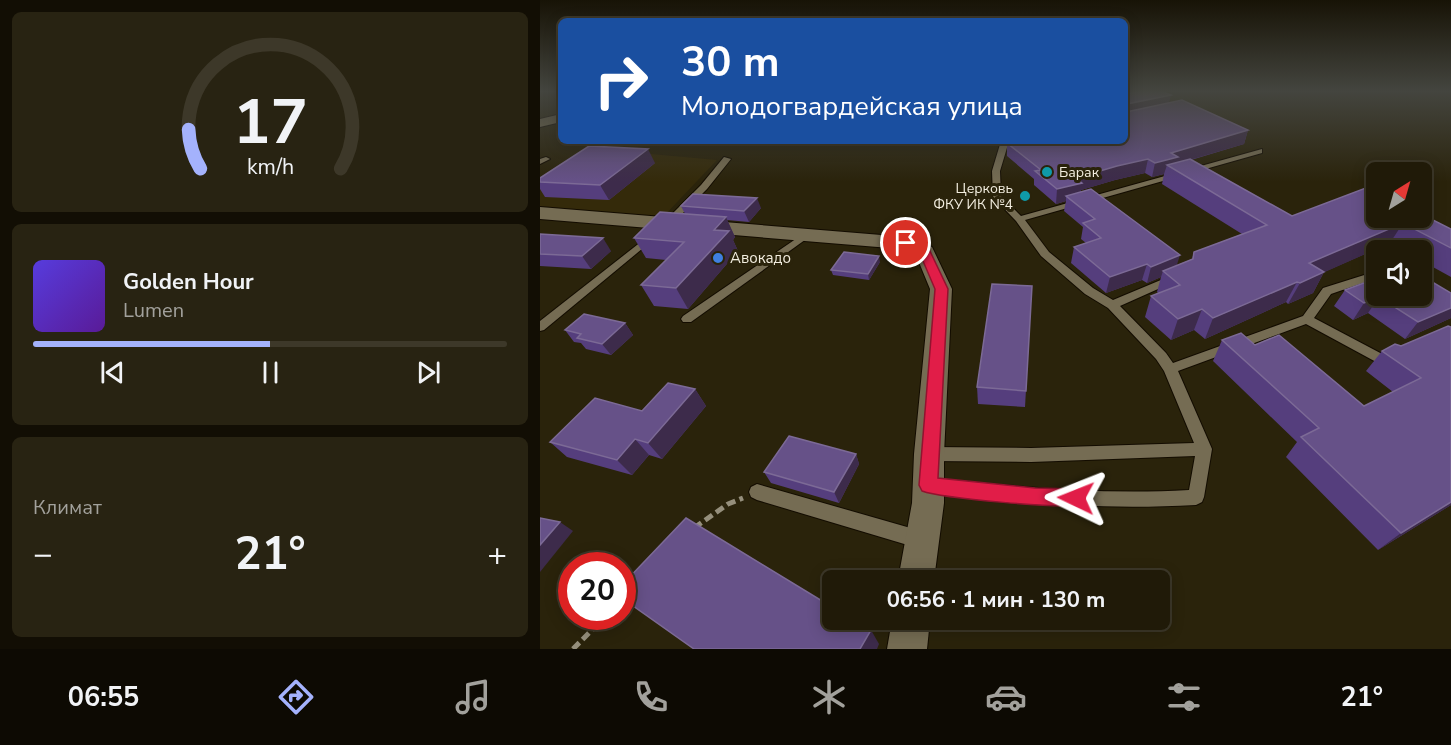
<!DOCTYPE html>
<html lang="ru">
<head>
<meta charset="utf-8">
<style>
	:root { --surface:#201a08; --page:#282312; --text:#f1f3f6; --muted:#a2a19c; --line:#3d3829; --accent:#a4b2fc }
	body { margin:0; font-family:"Nunito Sans",sans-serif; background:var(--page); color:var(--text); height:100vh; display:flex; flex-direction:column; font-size:22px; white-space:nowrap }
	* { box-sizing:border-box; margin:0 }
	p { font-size:20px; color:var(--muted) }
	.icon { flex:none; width:33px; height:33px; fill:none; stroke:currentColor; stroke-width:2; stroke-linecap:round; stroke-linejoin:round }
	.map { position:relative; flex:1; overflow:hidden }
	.panel { display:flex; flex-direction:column; gap:12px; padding:12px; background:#120e04; width:540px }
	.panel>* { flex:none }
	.guide { position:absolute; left:18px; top:18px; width:570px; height:126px; border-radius:9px; box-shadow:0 3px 15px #0003,0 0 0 2px var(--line); background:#1a4fa0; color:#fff; overflow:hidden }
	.needle { width:39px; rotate:37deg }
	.buttons { position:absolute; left:826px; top:162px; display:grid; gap:12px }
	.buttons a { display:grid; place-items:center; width:66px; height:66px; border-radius:9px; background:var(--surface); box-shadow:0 3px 15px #0003,0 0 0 2px var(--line); font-size:30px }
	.speed { position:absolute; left:18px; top:552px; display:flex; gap:12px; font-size:30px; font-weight:700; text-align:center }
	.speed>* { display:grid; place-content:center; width:78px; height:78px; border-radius:50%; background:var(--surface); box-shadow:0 3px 15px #0003,0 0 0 2px var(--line); line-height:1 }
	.speed .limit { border:9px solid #d22; background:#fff; color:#111 }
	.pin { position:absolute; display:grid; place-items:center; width:51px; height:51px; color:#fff; margin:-26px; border:3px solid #fff; border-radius:50%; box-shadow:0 2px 6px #0007 }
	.me { position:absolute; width:66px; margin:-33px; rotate:272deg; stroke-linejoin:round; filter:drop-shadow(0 0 4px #0008) }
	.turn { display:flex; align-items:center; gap:21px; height:126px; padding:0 24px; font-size:27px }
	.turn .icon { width:78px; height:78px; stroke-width:2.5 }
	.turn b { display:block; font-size:42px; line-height:51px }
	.big { font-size:45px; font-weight:700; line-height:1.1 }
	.panel .widget { flex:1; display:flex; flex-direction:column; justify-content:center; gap:9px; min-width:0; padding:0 21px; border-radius:9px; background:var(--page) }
	.panel .dial { align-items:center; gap:0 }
	.dial svg { height:156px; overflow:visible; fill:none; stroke:var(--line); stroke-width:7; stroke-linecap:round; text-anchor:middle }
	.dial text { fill:var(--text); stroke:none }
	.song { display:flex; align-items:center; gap:18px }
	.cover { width:72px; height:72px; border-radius:9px; background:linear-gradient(135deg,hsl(250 70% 55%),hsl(270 70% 35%)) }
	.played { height:6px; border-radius:3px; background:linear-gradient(90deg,var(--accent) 50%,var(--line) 50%) }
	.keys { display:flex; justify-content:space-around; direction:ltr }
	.heat { display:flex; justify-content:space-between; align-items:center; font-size:33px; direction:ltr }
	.trip { position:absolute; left:282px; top:570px; width:348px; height:60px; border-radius:9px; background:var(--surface); box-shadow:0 3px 15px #0003,0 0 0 2px var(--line); font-weight:700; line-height:60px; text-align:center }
	.tab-bar { display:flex; height:96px; justify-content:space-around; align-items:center; background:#0d0a03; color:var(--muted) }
	.tab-bar .icon { width:42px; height:42px }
	.tab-bar .current { color:var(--accent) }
	.tab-bar b { font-size:27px; color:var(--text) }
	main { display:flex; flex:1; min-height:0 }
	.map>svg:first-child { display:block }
	.built { fill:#342a0a }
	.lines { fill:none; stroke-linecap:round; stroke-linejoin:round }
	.lane-casing { stroke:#130c00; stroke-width:2 }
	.street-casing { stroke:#130c00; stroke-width:2 }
	.path { stroke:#958f7c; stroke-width:5; stroke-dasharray:9 4.5; stroke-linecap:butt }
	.lane { fill:#756c53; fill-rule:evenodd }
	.street { fill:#756c53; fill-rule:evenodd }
	.wall { fill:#553e7d; fill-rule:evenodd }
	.shaded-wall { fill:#3d2b4b }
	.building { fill:#665188; stroke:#7c6a96; stroke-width:1.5 }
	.route { fill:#e11d48; stroke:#92132f; stroke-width:1.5 }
	.culture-dot { fill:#0f9aa8; stroke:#2a230b; stroke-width:2 }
	.shop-dot { fill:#3f7fe0; stroke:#2a230b; stroke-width:2 }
	.labels { text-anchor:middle; stroke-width:6; stroke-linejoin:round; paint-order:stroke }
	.far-poi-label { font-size:14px; fill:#f3eee0; stroke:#2a230b; text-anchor:start }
	.poi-label { font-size:15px; fill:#f3eee0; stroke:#2a230b; text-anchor:start }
</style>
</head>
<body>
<main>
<section class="panel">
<div class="widget dial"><svg viewBox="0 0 100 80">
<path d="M14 69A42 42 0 1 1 86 69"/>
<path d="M14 69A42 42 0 0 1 8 49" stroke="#a4b2fc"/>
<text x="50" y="56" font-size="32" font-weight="700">17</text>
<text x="50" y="72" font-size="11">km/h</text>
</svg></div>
<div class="widget">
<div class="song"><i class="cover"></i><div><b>Golden Hour</b><p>Lumen</p></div></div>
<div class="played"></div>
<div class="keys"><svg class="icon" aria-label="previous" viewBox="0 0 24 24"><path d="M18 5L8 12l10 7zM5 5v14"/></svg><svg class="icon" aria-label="pause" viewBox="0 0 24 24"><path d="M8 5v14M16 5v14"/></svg><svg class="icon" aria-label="next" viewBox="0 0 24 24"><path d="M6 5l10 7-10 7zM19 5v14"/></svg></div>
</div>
<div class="widget"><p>Климат</p>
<div class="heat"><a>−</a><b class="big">21°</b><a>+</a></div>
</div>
</section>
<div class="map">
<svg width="911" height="649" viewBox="0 0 911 649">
	<rect width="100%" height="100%" fill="#2a230b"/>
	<path class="built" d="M57 149 177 160 121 219 0 209V186Z"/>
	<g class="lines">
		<defs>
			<g id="lane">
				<path d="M461 141H469L460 171 461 196 481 216 722 149V153L485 220 509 252 553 288 573 300 628 277H636L637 279 636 281 580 306 626 353 633 363 763 316 783 288 837 271V278L791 294 774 318 844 355 851 352 856 354 857 357C854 363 845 365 838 363L766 324 638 371 672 449 664 497 662 502 656 505C585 509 514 506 443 498 424 496 401 497 383 490L381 485 383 480 389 478C476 487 562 495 649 490L655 456 491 462 389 461 384 459 381 454 384 449 389 447 491 448 654 443 624 371 616 359 568 308 545 294 501 256 476 221 453 197 452 171Z"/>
				<path d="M6 157 10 159 0 164V159Z"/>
				<path d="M184 157 191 159 167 189 130 226H124V222L161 185Z"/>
				<path d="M266 232 269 233V237L151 322H143L141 319 143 316Z"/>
				<path d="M111 234 116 237 114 239 4 330 0 331V321Z"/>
				<path d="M217 484 381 531 387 534 390 540 387 546 381 549 217 500 211 497 209 492 211 487Z"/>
			</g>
			<g id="street">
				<path d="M21 114V122L0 127V119Z"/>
				<path d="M0 207 366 237 392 247 412 289 404 454V503L394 580H358L372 503 374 454 390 289 376 255 362 249 0 219Z"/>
				<path d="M352 620H390L387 649H347Z"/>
			</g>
		</defs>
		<use href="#lane" class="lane-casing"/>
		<use href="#street" class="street-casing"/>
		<g class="path">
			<path d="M154 528 188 504 203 498"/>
			<path d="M33 649 66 616"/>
		</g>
		<use href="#lane" class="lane"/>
		<use href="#street" class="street"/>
	</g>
	<g class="wall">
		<path d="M629 103 708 130 704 144 651 160 752 216H885L911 229V277L882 261V250H864L850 243 784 272 773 293 748 304 746 302 665 339 654 330 631 340 605 317 611 296 618 293 617 292 621 277 607 283 602 280 566 293 531 263 534 247 546 243 541 239 543 227 524 211 526 201 516 204 494 185V179L467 156V143ZM605 173 612 177 624 174 622 184 702 234 654 252 652 259 637 265 541 192V190L575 180Z"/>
		<path d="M115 163 69 200 5 197 0 189V178Z"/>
		<path d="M141 206 221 208 209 222 187 220 195 237 193 240 198 251 148 309 114 306 101 285 126 260 106 258 94 238 145 214Z"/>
		<path d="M0 234 71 251 51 269 0 266Z"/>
		<path d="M340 262 329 280 293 275 291 270Z"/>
		<path d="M837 278 911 318 865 339 828 313 813 320 794 306 805 290Z"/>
		<path d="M492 286 485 407 438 404 437 387Z"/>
		<path d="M85 323 93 335 71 355 46 349 41 343 34 342 25 330Z"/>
		<path d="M911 327V505L838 550 746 457 757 442 673 361 682 340 715 345 824 406 853 392 826 371 842 351 861 346Z"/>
		<path d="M155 389 166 406 122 459 109 455 92 475 27 457 10 442 102 411Z"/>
		<path d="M316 454 319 464 299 503 231 483 224 472Z"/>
	</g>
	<g class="shaded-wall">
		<path d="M631 95 628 107 585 117 587 104Z"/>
		<path d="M708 130 704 144 636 164 627 165 624 174 612 177 615 163 631 153Z"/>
		<path d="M108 149 115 163 69 200 60 185Z"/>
		<path d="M608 159 605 173 575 180 541 190 540 197 526 196V201L516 204 517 189 536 178 577 166Z"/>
		<path d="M217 198 221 208 209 222 204 211Z"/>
		<path d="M186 217 195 237 193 240 198 251 148 309 136 288 174 230Z"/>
		<path d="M863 223 850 243 758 284 769 263Z"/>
		<path d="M63 238 71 251 51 269 42 256Z"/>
		<path d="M640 255 635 271H623L621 277 607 283 611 267Z"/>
		<path d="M339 256 340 262 329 280 328 274Z"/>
		<path d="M607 264 602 280 566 293 570 277Z"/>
		<path d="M784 272 773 293 748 304 760 283Z"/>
		<path d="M757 282 746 302 665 339 673 318Z"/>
		<path d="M839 297 828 313 813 320 824 303Z"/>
		<path d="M911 308V318L865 339 878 322Z"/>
		<path d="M662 309 654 330 631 340 638 319Z"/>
		<path d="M85 323 93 335 71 355 62 344Z"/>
		<path d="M155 389 166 406 122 459 108 443Z"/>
		<path d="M95 439 109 455 92 475 77 460Z"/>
		<path d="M316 454 319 464 299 503 294 492Z"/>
		<path d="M911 502V505L838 550 861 533Z"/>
		<path d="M20 522 33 531 0 572V545Z"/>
		<path d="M331 630 339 644 337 649H320Z"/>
	</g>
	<g class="building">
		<path d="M601 91H621L631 95 587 104 586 112 642 100 708 130 631 153 638 157 615 163 608 159 577 166 536 178 542 183 517 189 495 171 501 170 467 143 474 141H585V94Z"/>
		<path d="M49 146 108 149 60 185 0 182V178Z"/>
		<path d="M650 159 752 216 831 186 837 189V218H882V210L888 213 883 215 911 229V248L863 223 769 263 784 272 760 283 757 282 673 318 662 309 638 319 611 296 640 285 623 271 653 259 654 252 727 225 627 165Z"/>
		<path d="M551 189 640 255 611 267 607 264 570 277 534 247 561 238 543 223 555 219 526 196Z"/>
		<path d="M153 194 217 198 204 211 141 206Z"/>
		<path d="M120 212 186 217 174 230 189 231 136 288 101 285 144 242 94 238Z"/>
		<path d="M0 234 63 238 42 256 0 254Z"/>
		<path d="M304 252 339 256 328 274 291 270Z"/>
		<path d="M882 276 911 293V308L878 322 839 297 824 303 805 290 837 278V296H882Z"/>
		<path d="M452 284 492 286 486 391 437 387Z"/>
		<path d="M44 314 85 323 62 344 37 338 41 334 25 330Z"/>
		<path d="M908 326 911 327V502L861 533 761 437 779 428 682 340 701 333 715 345 739 335 824 406 881 378 842 351 855 344 861 346Z"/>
		<path d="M128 383 155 389 108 443 95 439 77 460 10 442 55 398 102 411Z"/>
		<path d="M249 436 316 454 294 492 224 472Z"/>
		<path d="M0 518 20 522 0 545Z"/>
		<path d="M146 518 292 607V620H313L331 630 320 649H154L82 598V585Z"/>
	</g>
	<linearGradient id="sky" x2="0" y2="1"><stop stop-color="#171306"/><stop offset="0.5" stop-color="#44453f"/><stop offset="1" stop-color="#44453f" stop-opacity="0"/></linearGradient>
	<rect width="911" height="182" fill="url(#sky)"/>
	<path class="route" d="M366 240 389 249 408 289 398 478 495 488 536 489 543 492 545 498 543 504C526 510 401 498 382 491L379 485 395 289 380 254 360 243Z"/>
	<g class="culture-dot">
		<circle cx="507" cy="172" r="6"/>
		<circle cx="485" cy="196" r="6"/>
	</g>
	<circle class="shop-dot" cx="178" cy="258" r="6"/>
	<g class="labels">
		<g class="far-poi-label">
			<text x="519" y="177">Барак</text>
			<text x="473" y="193" text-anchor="end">Церковь<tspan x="473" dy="16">ФКУ ИК №4</tspan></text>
		</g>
		<g class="poi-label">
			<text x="190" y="263">Авокадо</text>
		</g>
	</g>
</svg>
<div class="buttons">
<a><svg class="needle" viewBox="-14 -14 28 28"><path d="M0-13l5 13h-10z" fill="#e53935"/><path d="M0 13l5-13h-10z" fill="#a2a19c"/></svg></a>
<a><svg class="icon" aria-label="sound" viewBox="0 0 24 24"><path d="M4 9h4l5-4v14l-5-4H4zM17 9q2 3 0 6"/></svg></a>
</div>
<div class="speed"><div class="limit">20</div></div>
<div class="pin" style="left:366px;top:243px;background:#d93025"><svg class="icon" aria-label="arrive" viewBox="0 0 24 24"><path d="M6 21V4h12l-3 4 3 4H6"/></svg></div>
<svg class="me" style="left:536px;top:498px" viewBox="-20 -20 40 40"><path d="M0-17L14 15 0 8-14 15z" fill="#e11d48" stroke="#fff" stroke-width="4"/></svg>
<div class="trip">06:56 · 1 мин · 130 m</div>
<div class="guide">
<div class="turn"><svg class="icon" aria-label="right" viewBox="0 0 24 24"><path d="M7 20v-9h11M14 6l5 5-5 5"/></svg><div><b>30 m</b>Молодогвардейская улица</div></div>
</div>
</div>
</main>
<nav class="tab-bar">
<b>06:55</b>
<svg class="icon current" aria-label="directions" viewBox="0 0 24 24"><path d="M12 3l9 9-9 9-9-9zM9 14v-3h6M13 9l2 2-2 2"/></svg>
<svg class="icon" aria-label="music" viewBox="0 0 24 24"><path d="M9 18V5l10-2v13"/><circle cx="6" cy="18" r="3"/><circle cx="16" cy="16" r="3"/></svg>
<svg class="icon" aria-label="phone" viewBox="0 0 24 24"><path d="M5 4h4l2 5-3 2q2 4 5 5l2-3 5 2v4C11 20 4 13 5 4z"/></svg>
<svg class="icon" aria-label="climate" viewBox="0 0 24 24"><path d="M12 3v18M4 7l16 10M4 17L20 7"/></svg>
<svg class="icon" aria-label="car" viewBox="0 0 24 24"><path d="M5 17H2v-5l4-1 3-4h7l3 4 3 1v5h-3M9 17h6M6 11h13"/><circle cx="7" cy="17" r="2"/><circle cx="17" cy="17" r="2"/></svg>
<svg class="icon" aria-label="filters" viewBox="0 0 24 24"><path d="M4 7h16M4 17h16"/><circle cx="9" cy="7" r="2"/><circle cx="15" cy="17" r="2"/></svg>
<b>21°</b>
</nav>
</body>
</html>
